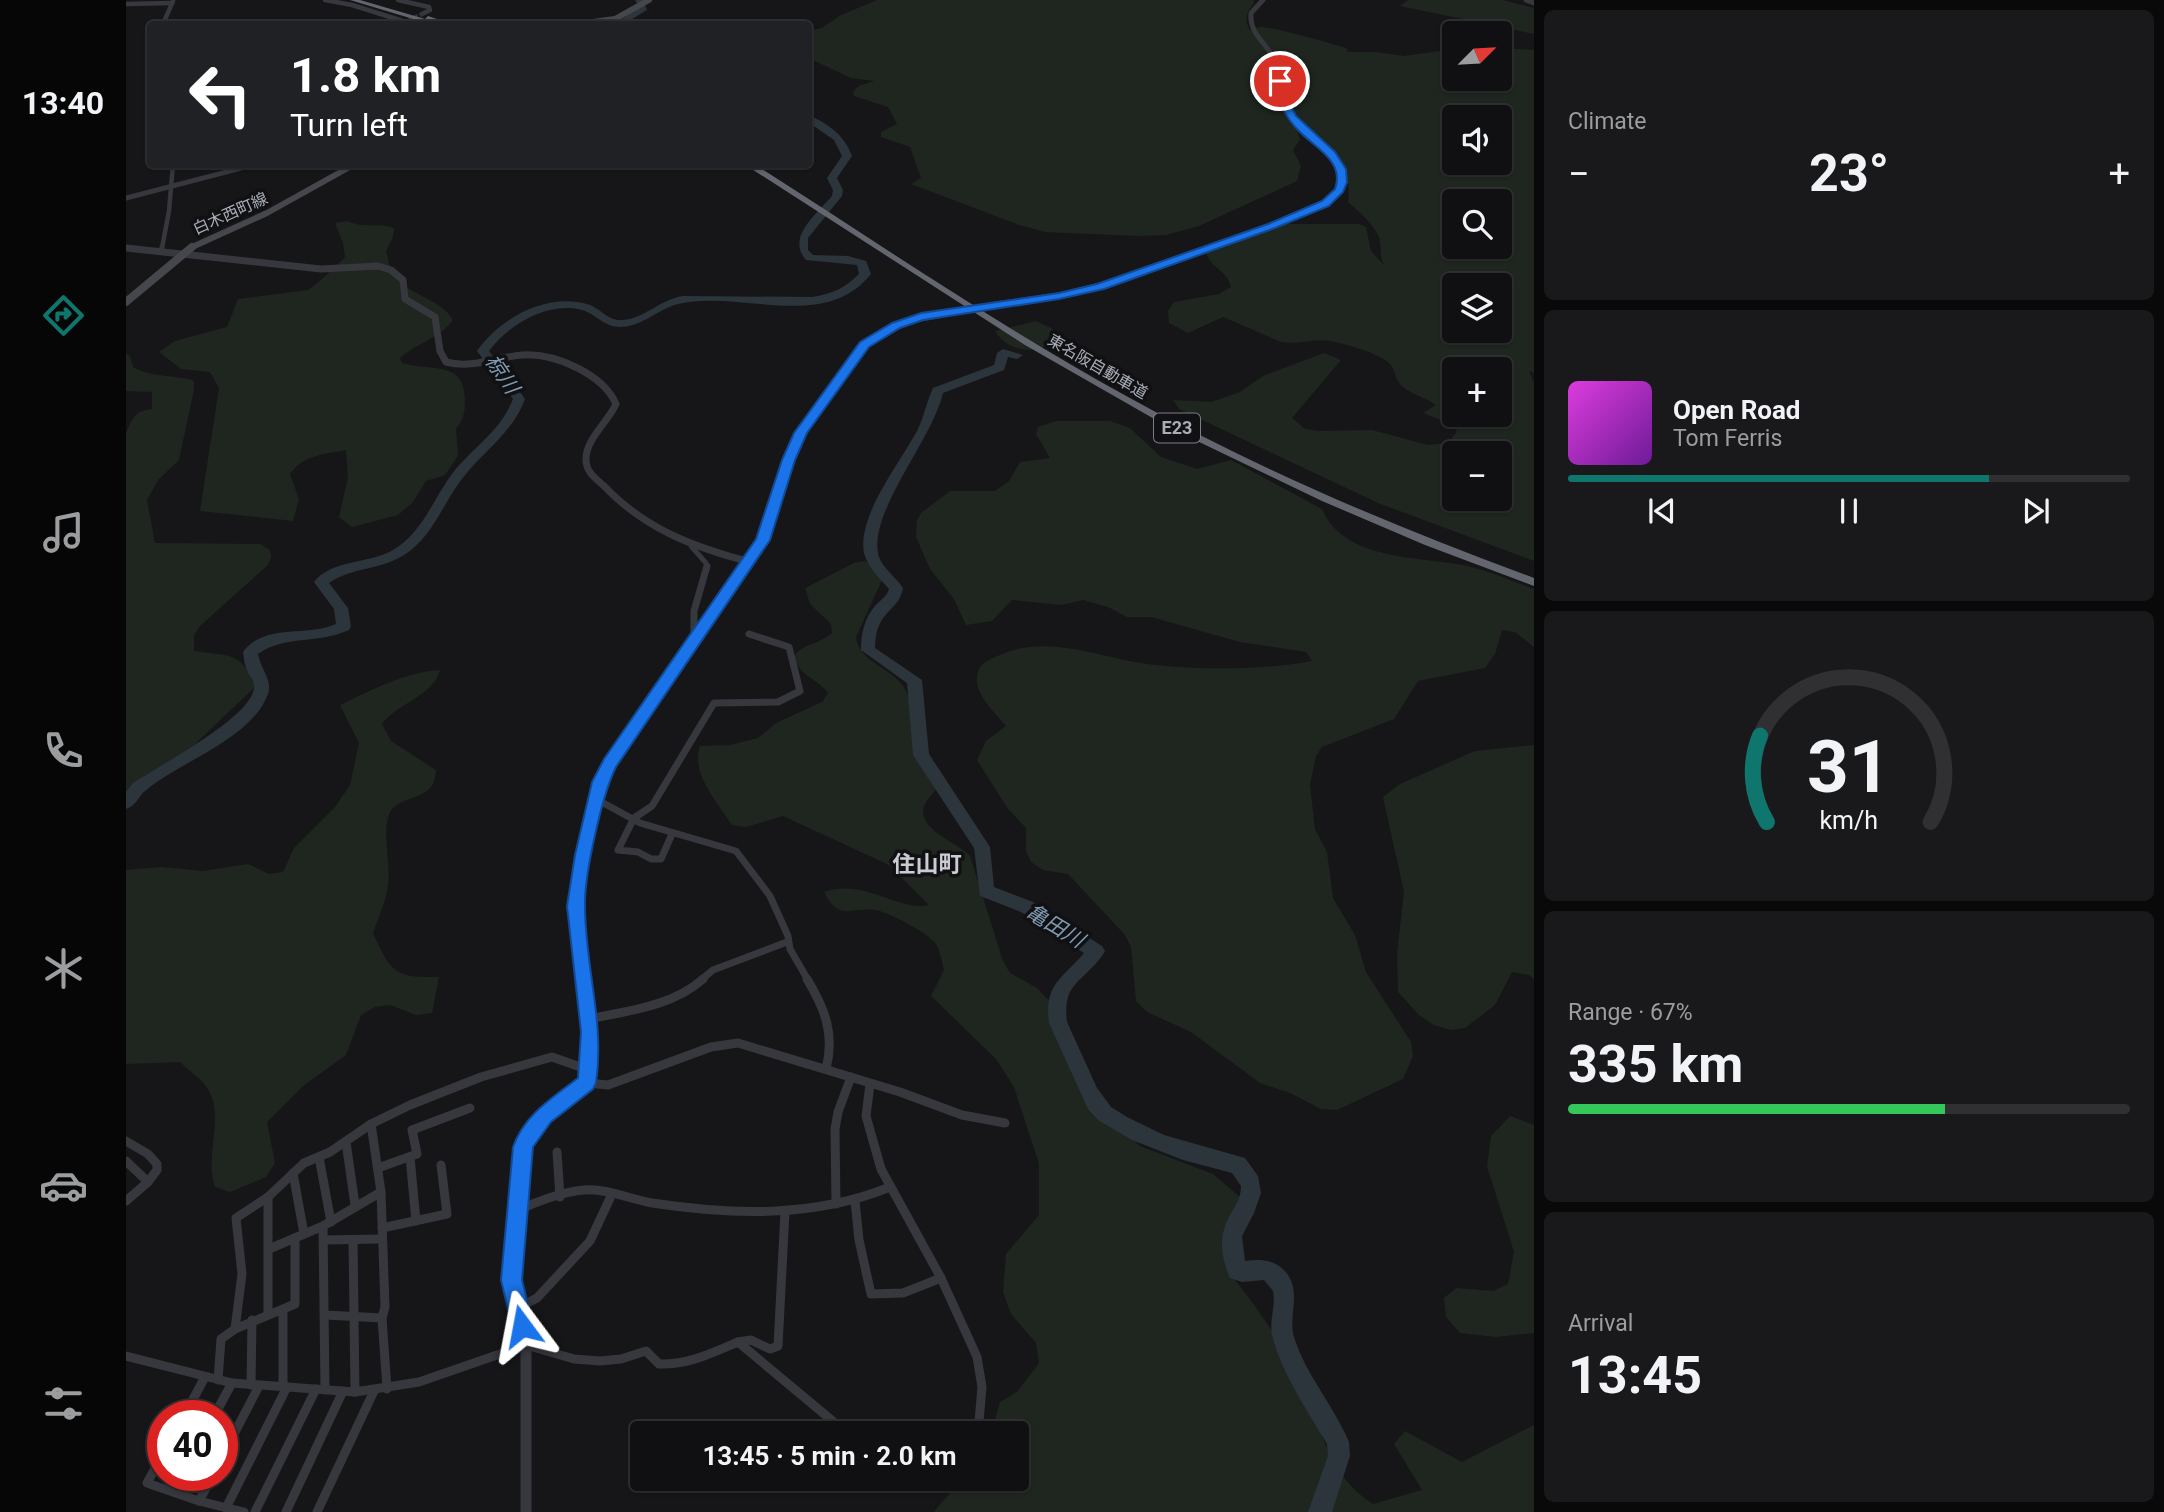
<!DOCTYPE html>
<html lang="en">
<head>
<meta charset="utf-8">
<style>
	:root { --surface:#101012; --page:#19191b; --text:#f1f3f6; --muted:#9c9d9f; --line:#303032; --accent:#0f766e }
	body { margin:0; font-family:Roboto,"Noto Sans JP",sans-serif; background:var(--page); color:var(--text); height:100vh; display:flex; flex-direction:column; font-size:26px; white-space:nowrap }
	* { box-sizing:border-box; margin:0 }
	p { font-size:23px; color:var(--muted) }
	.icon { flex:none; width:38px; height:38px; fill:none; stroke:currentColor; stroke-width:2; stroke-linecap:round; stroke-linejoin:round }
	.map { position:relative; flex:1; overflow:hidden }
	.sheet { display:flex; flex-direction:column; gap:10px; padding:10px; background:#09090a; width:630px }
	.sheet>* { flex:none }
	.banner { position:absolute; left:21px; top:21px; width:665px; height:147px; border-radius:7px; box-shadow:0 2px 5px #0004,0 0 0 2px var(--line); background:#202124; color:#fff; overflow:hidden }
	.needle { width:46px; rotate:66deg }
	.tools { position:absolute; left:1316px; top:21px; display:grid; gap:14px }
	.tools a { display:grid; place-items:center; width:70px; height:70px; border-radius:7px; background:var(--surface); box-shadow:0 2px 5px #0004,0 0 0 2px var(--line); font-size:35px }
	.speed { position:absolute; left:21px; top:1400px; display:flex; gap:14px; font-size:35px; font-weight:700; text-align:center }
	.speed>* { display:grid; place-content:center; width:91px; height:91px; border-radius:50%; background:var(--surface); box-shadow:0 2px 5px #0004,0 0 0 2px var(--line); line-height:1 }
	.speed .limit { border:10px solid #d22; background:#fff; color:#111 }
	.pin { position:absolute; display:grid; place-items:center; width:60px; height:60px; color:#fff; margin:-30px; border:4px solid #fff; border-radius:50%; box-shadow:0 2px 7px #0007 }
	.me { position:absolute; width:77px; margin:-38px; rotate:347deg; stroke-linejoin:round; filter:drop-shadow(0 0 5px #0008) }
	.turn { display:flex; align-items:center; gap:24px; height:147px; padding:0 28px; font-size:32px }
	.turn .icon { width:91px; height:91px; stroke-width:2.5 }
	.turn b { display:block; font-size:49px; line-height:60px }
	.big { font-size:52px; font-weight:700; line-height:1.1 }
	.sheet .card { flex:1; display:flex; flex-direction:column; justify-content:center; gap:10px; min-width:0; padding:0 24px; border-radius:10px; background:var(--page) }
	.sheet .dial { align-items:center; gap:0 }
	.dial svg { height:182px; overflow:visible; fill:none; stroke:var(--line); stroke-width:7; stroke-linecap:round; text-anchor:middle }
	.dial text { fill:var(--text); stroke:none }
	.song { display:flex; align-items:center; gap:21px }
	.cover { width:84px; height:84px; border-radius:10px; background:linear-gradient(135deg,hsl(300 70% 55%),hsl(280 70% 35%)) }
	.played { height:7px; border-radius:4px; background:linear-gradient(90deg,var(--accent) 75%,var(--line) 75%) }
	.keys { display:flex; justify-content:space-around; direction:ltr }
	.heat { display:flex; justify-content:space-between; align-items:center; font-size:38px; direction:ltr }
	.charge { height:10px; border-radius:5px; background:linear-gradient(90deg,#34c759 67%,var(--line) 0) }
	.trip { position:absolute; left:504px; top:1421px; width:399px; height:70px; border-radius:7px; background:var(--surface); box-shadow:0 2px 5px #0004,0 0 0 2px var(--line); font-weight:700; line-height:70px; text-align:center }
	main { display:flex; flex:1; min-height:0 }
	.tab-bar { display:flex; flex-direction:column; width:126px; justify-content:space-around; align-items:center; background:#060607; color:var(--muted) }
	.tab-bar .icon { width:49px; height:49px }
	.tab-bar .current { color:var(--accent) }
	.tab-bar b { font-size:32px; color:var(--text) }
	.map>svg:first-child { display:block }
	.green { fill:#1e261f; fill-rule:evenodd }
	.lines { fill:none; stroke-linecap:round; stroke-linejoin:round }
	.river { fill:#2c353c; fill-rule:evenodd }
	.minor-tunnel { stroke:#333438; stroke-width:4.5; stroke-dasharray:4.5 2; stroke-linecap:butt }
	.minor-far3 { stroke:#37383d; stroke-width:4.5 }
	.minor-far2 { stroke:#37383d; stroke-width:5 }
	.minor-far1 { stroke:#37383d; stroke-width:7 }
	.minor { stroke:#37383d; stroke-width:9 }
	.tertiary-far3 { stroke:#37383d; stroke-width:5 }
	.tertiary-far2 { stroke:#37383d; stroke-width:7 }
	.tertiary-far1 { stroke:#37383d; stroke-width:9 }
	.tertiary { stroke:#37383d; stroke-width:11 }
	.secondary-far1 { stroke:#45474d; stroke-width:6 }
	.secondary { stroke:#45474d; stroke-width:8 }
	.motorway { fill:#63666e; fill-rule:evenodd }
	.tertiary-bridge { stroke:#37383d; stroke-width:7 }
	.route { fill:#1a73e8; stroke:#114b97; stroke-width:2 }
	.labels { text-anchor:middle; stroke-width:7; stroke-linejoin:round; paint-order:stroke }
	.far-street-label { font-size:16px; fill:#a8adb8; stroke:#111113 }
	.shield { fill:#111113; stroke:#7b7e86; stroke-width:2 }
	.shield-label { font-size:18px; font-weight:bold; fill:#a8adb8 }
	.water-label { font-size:21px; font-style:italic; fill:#7f9bb3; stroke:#111113 }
	.quarter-label { font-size:23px; font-weight:bold; fill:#c9ccd4; stroke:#111113 }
</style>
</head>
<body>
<main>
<nav class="tab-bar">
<b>13:40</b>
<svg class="icon current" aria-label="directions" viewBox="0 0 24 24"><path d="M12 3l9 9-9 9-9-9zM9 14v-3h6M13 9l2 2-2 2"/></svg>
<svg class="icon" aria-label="music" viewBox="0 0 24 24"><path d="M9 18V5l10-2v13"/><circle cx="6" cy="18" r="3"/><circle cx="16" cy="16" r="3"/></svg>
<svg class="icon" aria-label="phone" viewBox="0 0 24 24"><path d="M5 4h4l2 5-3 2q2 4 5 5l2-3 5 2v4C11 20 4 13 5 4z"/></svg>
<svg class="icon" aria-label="climate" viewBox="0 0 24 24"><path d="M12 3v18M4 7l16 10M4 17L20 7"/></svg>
<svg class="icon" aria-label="car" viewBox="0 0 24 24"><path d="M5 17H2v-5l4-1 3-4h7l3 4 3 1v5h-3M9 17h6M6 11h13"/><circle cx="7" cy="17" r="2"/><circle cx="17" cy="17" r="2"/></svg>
<svg class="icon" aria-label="filters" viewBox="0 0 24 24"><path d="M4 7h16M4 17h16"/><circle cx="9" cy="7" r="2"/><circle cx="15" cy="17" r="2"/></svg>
</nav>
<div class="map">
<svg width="1408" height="1512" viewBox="0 0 1408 1512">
	<rect width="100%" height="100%" fill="#161618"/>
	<g class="green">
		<path d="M751 0H1127L1128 3C1120 12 1118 20 1124 30 1127 30 1130 28 1134 27 1144 26 1207 44 1220 48L1222 52H1249L1278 56 1328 49V79H1374V48L1408 50V373L1403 371 1408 383V561L1252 503 1053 409 1047 400 1085 402 1114 392 1137 376 1198 353 1215 360 1166 418 1179 429 1192 431 1246 430 1302 445 1322 443 1331 432 1327 425 1297 413 1310 405C1299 397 1285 394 1277 387 1268 380 1271 372 1264 364 1255 354 1218 343 1204 341 1188 338 1171 345 1155 342L1097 317 1062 333 1043 323 1042 311 1048 302 1093 294 1105 287C1101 270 1085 268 1080 253L1160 224H1233L1240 227 1245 251 1258 265C1253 256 1256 246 1253 237 1247 223 1233 212 1222 202 1227 166 1204 148 1179 127L1171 128 1174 140 1167 150 1175 166 1171 181 1073 226 1040 235 1012 236 919 232 893 225 785 184 795 178 784 147 755 137V132L771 124 762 107 728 96 727 92 733 86 748 81 725 78 689 61H683L682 31 696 28 713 16ZM1328 117H1374V163H1328ZM1328 201H1374V247H1328ZM1328 285H1374V331H1328ZM1328 369H1374V415H1328ZM1328 453H1374V499H1328Z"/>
		<path d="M1282 0H1376L1408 8V34L1274 6Z"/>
		<path d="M221 221C237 229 253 222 268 228L267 237 260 251C262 257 263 266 266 272 280 296 314 297 327 320 314 338 291 343 274 358L276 363C304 372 338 359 339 399 339 413 338 418 330 429L332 456 319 475 300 481 287 502 272 515 226 527 213 517 222 477 220 450C199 454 177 455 164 474L173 499 167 521 74 511 93 388 84 372 55 369 33 352 49 341 101 327 112 299 182 290C187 288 215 262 219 257L217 243 209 223Z"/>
		<path d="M910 321 927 329 930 340C912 355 882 353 869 331Z"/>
		<path d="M0 353 4 356 7 367C25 378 48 374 68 381V390L53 460 32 480 21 500 29 543 134 544 144 550 145 557 142 565 74 626 68 635V651C101 656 117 651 129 687L64 749 0 802V434C6 420 7 411 26 409V392L0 391Z"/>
		<path d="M930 421H984L1004 428 1035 457 1071 469 1105 460 1196 509C1219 562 1295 556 1341 566 1364 571 1386 581 1408 589V647L1389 632 1376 630 1369 654 1359 668 1292 681 1268 719 1196 747 1190 756 1184 785 1189 829 1201 852 1207 898 1229 935 1240 972 1285 1042 1287 1056 1277 1079 1211 1110 1195 1109 1164 1093 1134 1083 1065 1032 1021 1012 1010 1001 1005 947 999 935 942 874 917 870 905 862 900 851V828L882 809 851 760 860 741 880 726C869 712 845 692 852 672 854 664 861 661 867 658 921 630 976 660 1030 665 1081 670 1136 670 1186 661L1180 652 1114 642 1025 617H1001L982 607 957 600 936 605 886 600 866 621 840 625 828 599 804 569 790 537 791 520 795 513 824 491H869L883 481 894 462 924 458 910 434 912 427Z"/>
		<path d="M739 561 755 571 756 580 730 637C734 663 763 666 777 686 788 700 785 737 791 756 794 767 805 778 811 788 808 793 800 800 798 806 791 831 832 842 844 856L877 961 884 973 911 988 926 1004 929 1033 967 1101 1014 1146 1087 1174 1115 1198 1120 1215 1109 1280C1133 1310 1154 1341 1172 1375 1196 1423 1198 1473 1247 1504L1296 1490 1268 1444 1279 1431 1336 1462 1408 1425V1512H808C837 1474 846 1479 891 1479V1433H865L874 1402 891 1392 913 1363 910 1343 885 1314 877 1292 880 1254 913 1215V1164L888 1087 870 1059 805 996 818 970C816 962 814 951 810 944 803 933 762 912 749 910 723 907 714 922 698 892 739 878 772 912 803 905L763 865 657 816 620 827 606 825C592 803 564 773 574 746L604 745 632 738 650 723 696 702 702 693C691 678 672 676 668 656 678 643 694 644 706 633L705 624 684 604 679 588 728 563Z"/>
		<path d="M314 670C308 696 271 703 256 724L265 741 310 770C309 805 271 792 263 815 256 833 265 866 262 886 260 902 252 918 247 933 265 973 269 978 313 977L306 1013 290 1015 264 1005 249 1007 235 1015 220 1055 177 1086 141 1122 149 1163 140 1177 104 1192 89 1187C78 1157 99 1117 82 1089 76 1079 62 1070 54 1062L0 1064V870L35 867 77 871 122 864 143 874 157 872 168 848 209 807 224 785 233 743 214 705C246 690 279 672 314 670Z"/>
		<path d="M1408 745V979L1403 975 1386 972 1369 1005 1339 1028 1325 1030 1308 1025 1293 1015 1272 992 1271 953 1278 892 1257 797 1274 784 1349 751Z"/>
		<path d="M1384 1116 1408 1125V1333L1370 1337 1334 1333 1320 1317 1318 1298 1330 1288 1367 1291 1382 1284 1388 1252 1361 1166 1365 1136Z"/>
	</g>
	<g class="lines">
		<g class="river">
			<path d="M509 0H517L521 10 498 24H489L513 7Z"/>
			<path d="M682 115C702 123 719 136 726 156L711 178 717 190 716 196 682 238V250L687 255 722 256 740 261 745 274C698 333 614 289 552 304 532 309 516 327 494 327 478 327 470 314 456 310 422 301 382 325 363 351L399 399C386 435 354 453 333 483 315 508 305 538 278 555 255 570 226 567 203 583L222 608 225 626 223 630C193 644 158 635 132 654 134 668 147 680 142 694 125 740 54 761 19 791 12 797 10 806 0 809V792L7 783C33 766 119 720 127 692 131 681 123 677 120 668 118 663 118 657 117 652 138 623 182 637 210 624L208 609 188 582C206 559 243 564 267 550 298 532 308 496 329 470 350 445 375 430 387 399L351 351C374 318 420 293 461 304 473 307 482 321 495 320 516 320 534 300 556 296L686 297C706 294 719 288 733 274L731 265 680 260C660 237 690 215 706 196L707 190 701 178 716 156 708 140 682 122Z"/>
			<path d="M877 349 897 355 891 359 882 357 878 370 817 393C806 440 744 510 752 553 754 566 770 577 777 588 772 614 750 608 749 648L796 680 803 754 864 847 868 887 907 902 976 946 979 951 976 956C956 983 936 983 941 1022L971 1088 985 1107 1001 1117 1038 1135 1119 1158 1132 1176 1135 1193 1128 1213 1116 1236 1119 1261C1135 1259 1151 1259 1162 1275 1175 1295 1162 1316 1168 1337 1180 1375 1208 1406 1223 1442L1224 1456 1206 1512H1182L1202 1456 1201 1444C1181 1410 1156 1374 1146 1335 1143 1320 1150 1306 1147 1291L1138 1280 1116 1282 1104 1278C1095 1257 1092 1238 1103 1217 1109 1206 1115 1199 1115 1186L1106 1173 1057 1160 1006 1140 972 1120 962 1109 923 1023C918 984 936 979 958 953L895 912 854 896 848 848 787 755 781 683 735 650C735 634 738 619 749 606 754 600 761 597 763 589 754 579 741 566 738 553 731 515 775 462 792 429 798 416 801 401 807 388L868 365 871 353Z"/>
		</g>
		<path class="minor-tunnel" d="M282 21 298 13"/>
		<g class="minor-far3">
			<path d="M199 0 226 5 280 22"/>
			<path d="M272 0 303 7 304 10 298 13"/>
			<path d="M0 4 46 3"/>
			<path d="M37 24 47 1"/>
			<path d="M36 248 43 211 47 164"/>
		</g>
		<g class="minor-far2">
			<path d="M35 251 36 247"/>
			<path d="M565 546 580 563 581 568"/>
		</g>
		<g class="minor-far1">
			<path d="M568 644V611L581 566"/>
			<path d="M470 799 514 823 610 851 644 896 662 936 664 949 682 980"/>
			<path d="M546 834 535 859H525L512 852 492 850 508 818 526 806 588 703 652 702 674 691 663 647 623 634"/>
			<path d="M575 980 587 970 661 942"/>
		</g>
		<g class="minor">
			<path d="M681 979C699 1009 709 1034 700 1069"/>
			<path d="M463 1019C502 1011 547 1006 577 979"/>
			<path d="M461 1083 482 1085 585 1047 612 1043 774 1092 836 1115 879 1123"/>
			<path d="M744 1084 740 1116 755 1169 815 1278 851 1357 856 1387 852 1433"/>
			<path d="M245 1124 255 1192 259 1307 256 1318 261 1389"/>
			<path d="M0 1141 22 1154 31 1164V1170L22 1182"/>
			<path d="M220 1142 229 1205"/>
			<path d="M431 1152 434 1197"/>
			<path d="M193 1157 205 1222"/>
			<path d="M284 1157 290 1221"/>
			<path d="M0 1161 22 1182 0 1201"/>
			<path d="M252 1168 291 1154 286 1130 344 1108"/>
			<path d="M167 1173 178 1234"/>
			<path d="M142 1197V1314"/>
			<path d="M729 1201 733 1240 745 1294 777 1293 815 1278"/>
			<path d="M710 1204 709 1129 712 1112 725 1077"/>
			<path d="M391 1210C412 1202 435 1192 458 1190 481 1188 503 1199 526 1203 606 1215 688 1218 764 1187"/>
			<path d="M197 1226 199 1390"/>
			<path d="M256 1228 321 1214 315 1165"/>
			<path d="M199 1240 255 1239"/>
			<path d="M227 1240 229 1392"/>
			<path d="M143 1249 197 1226 255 1192"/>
			<path d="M392 1308 411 1298 464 1241 486 1194"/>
			<path d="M157 1310V1387"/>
			<path d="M199 1315 256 1318"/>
			<path d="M109 1329 116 1274 110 1218 142 1197 178 1163 204 1152 245 1124 284 1105 355 1077 426 1057 463 1070"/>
			<path d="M612 1342 625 1340 644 1349 652 1346 659 1212"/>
			<path d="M0 1356 106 1383 229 1392 293 1382 400 1345 448 1359 474 1361 495 1359 520 1351 533 1364C562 1365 586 1353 612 1342L721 1433"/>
			<path d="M92 1380 95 1339 109 1329 169 1304V1238"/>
			<path d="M125 1385 126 1320"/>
			<path d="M58 1416 79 1377"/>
			<path d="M88 1416 106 1383"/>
			<path d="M37 1454 21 1483 73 1501 118 1512"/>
			<path d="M96 1457 133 1386"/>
			<path d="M777 1479H806"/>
			<path d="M48 1491 56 1475"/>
			<path d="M73 1501 87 1475"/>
			<path d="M100 1508 161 1387"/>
			<path d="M129 1512 190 1389"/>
			<path d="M160 1512 217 1391"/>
			<path d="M191 1512 248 1391"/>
		</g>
		<g class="tertiary-far3">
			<path d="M1400 0 1408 3"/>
			<path d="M0 198 131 164"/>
			<path d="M0 248H4"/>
			<path d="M1081 248C1107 239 1229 209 1214 171 1204 147 1176 133 1162 110 1153 95 1157 75 1148 59 1140 42 1123 34 1125 13L1137 0"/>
		</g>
		<g class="tertiary-far2">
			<path d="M0 248 195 269 252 266 265 270 277 280 279 299 309 317 314 351 320 362C347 369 370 357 396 355 429 353 477 374 490 404 482 422 459 440 460 460 460 472 470 479 478 486 519 529 567 547 624 562"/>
			<path d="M870 305 933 296 974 286 1086 247"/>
			<path d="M620 568 641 531 667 447 683 420 738 344 784 320 833 311"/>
		</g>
		<path class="tertiary-far1" d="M458 980 450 906 470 799 483 764 621 566"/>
		<path class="tertiary" d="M400 1512V1345L385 1280 397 1147 415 1118 461 1083 464 1032 458 979"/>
		<g class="secondary-far1">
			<path d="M452 24 489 19 523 0"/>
			<path d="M64 248 141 213 229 164"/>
		</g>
		<path class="secondary" d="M0 302 66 247"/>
		<g class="motorway">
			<path d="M224 0H234L299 19 302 16 326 24H304Z"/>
			<path d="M618 164H628C752 243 873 326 1002 397 1132 469 1269 527 1408 578V586L1299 545 1196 501 1044 428 899 345Z"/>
		</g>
		<path class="tertiary-bridge" d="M833 311 870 305"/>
	</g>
	<path class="route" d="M1154 78 1158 81 1160 96 1170 116 1209 152 1220 169 1221 182 1217 192 1203 206 1149 228 978 289 933 299 797 320 774 328 743 347 681 433 669 460 644 540 490 767C476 795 458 875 459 907 459 966 479 1023 470 1083L467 1089 425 1122 407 1147 396 1280 407 1326 404 1334 396 1337 388 1334 375 1280 387 1147C398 1115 426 1098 452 1078L455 1032 441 906 449 855 466 782 478 759 630 539 656 460 668 433 734 342 766 323 795 313 933 293 971 284 1142 224 1196 201 1209 189C1219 161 1189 148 1173 131 1159 117 1151 100 1149 81Z"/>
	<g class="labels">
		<g class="far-street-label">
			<text transform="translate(104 213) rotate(-24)" y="6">白木西町線</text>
			<text transform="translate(972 366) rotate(30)" y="6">東名阪自動車道</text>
		</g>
		<rect class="shield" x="1028" y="413.5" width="46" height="29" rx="5"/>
		<g class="shield-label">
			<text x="1051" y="434">E23</text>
		</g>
		<g class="water-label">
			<text transform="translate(376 374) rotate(56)" y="7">椋川</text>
			<text transform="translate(929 926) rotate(31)" y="7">亀田川</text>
		</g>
		<g class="quarter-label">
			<text x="801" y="872">住山町</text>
		</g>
	</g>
</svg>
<div class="tools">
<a><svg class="needle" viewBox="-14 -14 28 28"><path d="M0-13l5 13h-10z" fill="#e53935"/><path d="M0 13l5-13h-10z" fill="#9c9d9f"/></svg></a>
<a><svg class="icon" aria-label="sound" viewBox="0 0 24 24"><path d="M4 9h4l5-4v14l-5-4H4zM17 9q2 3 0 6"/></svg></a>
<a><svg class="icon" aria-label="search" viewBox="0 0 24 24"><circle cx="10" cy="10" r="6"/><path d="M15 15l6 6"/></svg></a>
<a><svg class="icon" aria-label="layers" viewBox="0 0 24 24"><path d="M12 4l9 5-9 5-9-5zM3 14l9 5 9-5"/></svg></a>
<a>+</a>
<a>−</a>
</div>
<div class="speed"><div class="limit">40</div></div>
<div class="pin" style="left:1154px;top:81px;background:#d93025"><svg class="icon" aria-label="arrive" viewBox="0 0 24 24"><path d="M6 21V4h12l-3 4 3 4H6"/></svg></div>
<svg class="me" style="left:396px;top:1326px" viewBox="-20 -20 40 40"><path d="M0-17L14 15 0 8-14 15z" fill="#1a73e8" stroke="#fff" stroke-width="4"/></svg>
<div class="trip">13:45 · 5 min · 2.0 km</div>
<div class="banner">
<div class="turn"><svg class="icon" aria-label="left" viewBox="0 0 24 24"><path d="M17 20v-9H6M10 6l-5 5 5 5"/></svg><div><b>1.8 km</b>Turn left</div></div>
</div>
</div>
<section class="sheet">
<div class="card"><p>Climate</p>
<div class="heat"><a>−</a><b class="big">23°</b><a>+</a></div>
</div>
<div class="card">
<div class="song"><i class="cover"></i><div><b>Open Road</b><p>Tom Ferris</p></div></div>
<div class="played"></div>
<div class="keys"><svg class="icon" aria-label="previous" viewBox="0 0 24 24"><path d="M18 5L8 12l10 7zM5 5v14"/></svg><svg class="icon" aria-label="pause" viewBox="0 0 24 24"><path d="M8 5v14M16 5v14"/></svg><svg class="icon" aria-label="next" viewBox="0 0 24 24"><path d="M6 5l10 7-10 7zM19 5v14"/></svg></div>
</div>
<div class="card dial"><svg viewBox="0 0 100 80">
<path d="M14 69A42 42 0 1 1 86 69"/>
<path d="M14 69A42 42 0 0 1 11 31" stroke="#0f766e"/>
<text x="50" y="56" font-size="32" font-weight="700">31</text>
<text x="50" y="72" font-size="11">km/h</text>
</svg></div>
<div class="card"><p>Range · 67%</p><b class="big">335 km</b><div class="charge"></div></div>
<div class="card"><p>Arrival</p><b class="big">13:45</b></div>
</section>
</main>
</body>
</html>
